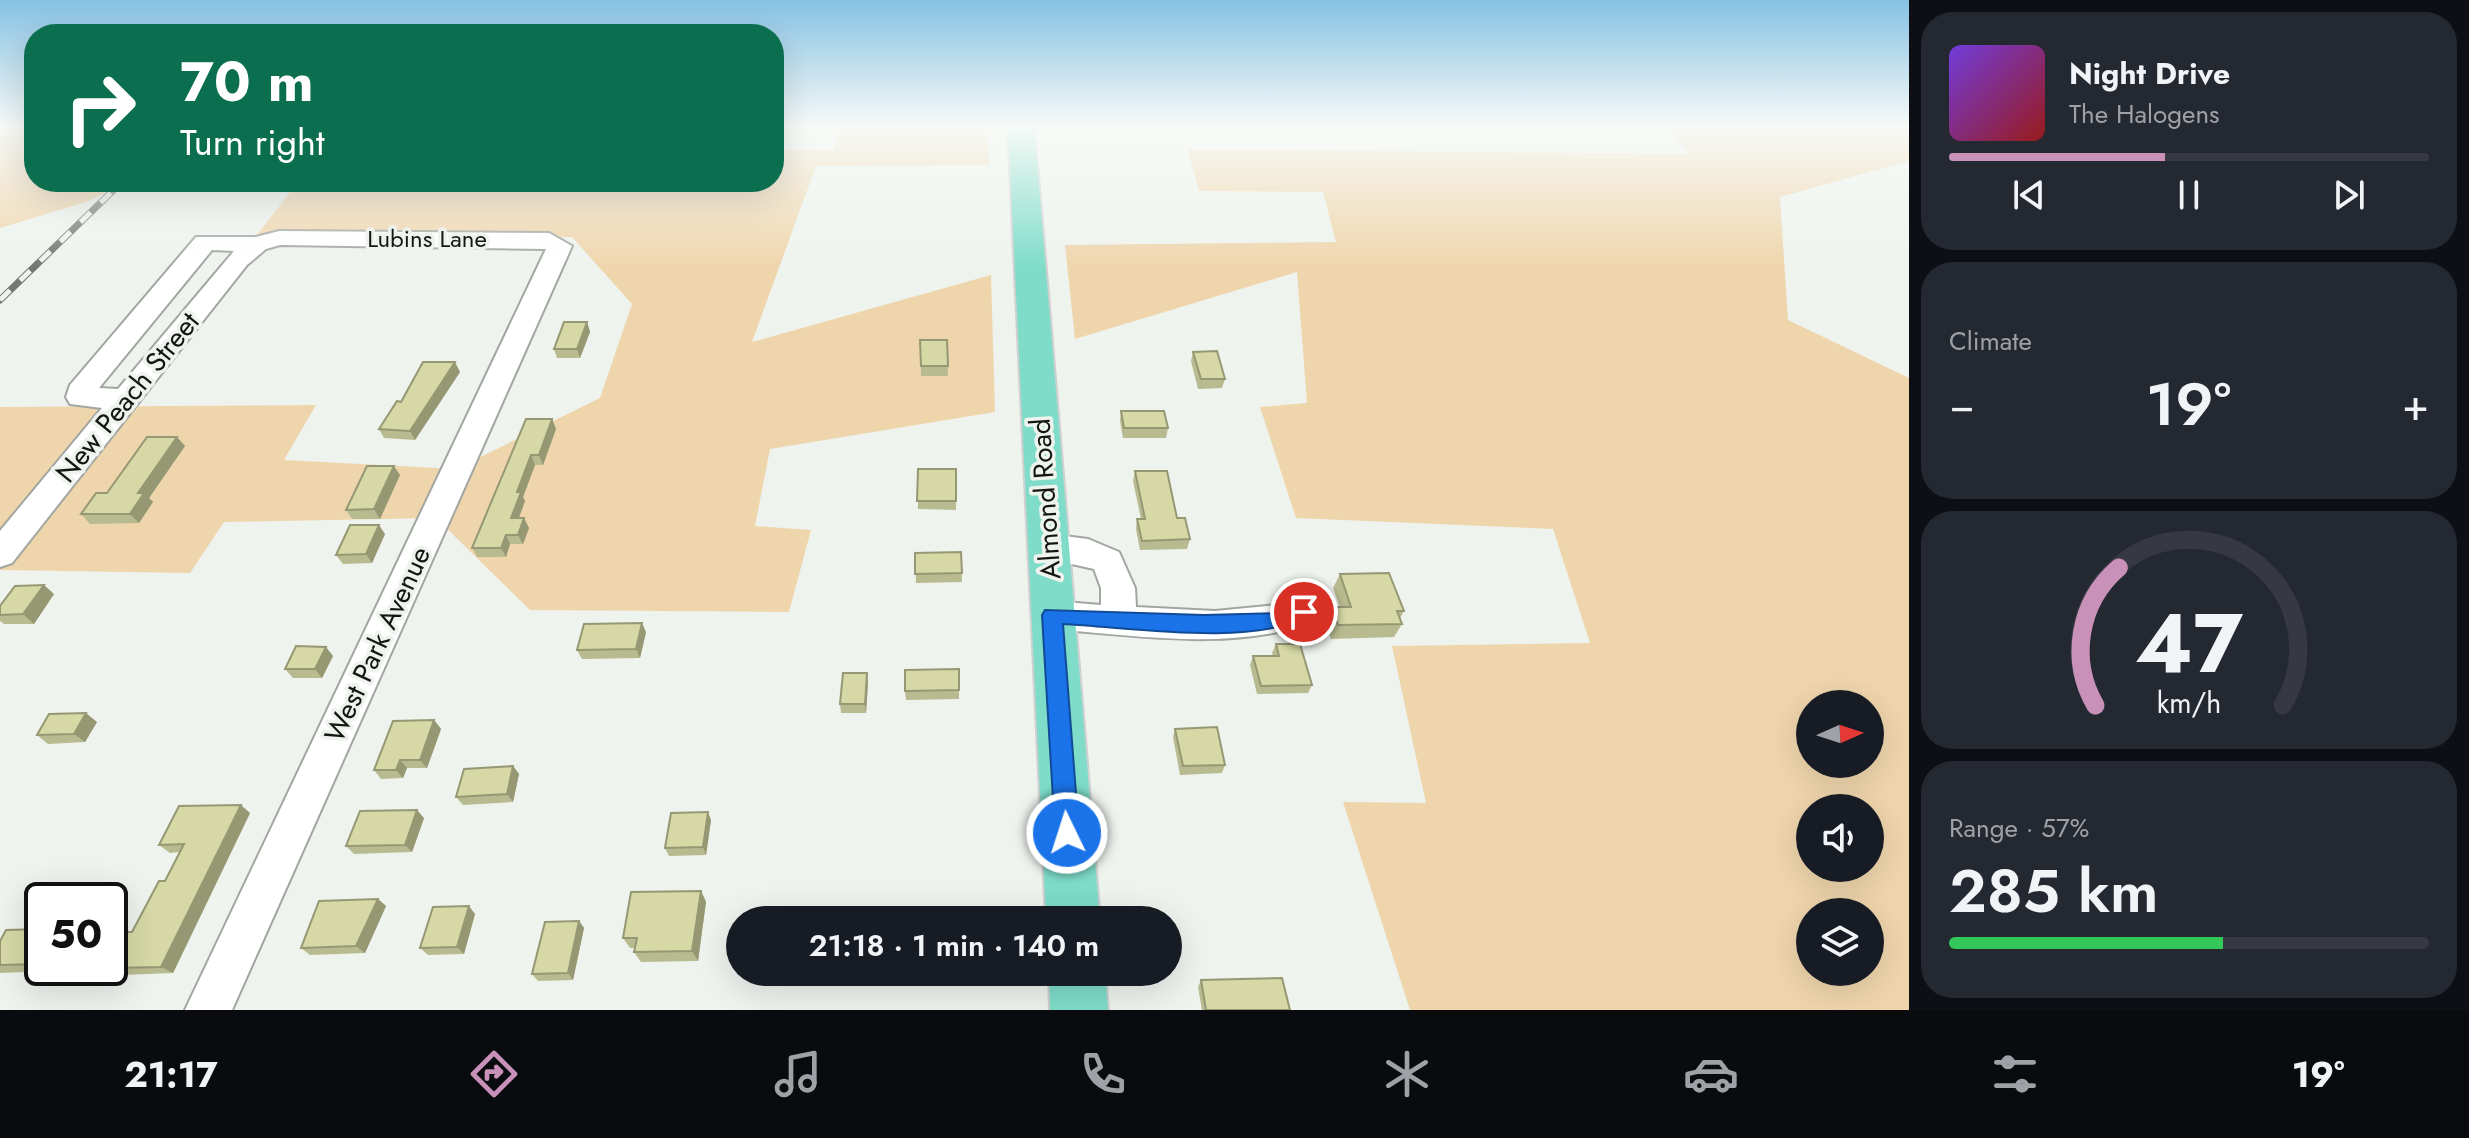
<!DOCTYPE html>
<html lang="en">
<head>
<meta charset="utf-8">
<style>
	:root { --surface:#171b24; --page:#242831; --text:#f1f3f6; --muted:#9ea1a6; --line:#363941; --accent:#c991ba }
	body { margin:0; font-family:Jost,sans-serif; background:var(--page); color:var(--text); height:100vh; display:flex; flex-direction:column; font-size:30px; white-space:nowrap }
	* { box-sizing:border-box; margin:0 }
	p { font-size:26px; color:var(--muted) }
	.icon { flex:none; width:44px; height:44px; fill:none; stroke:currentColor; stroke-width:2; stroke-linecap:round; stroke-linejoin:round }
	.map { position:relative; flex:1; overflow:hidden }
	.details { display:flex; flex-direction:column; gap:12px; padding:12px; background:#0d0f14; width:560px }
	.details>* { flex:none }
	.banner { position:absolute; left:24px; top:24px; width:760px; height:168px; border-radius:32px; box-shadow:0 8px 32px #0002; background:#0b6e4f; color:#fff; overflow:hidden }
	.needle { width:52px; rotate:87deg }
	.controls { position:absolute; left:1796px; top:690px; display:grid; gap:16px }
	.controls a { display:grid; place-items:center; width:88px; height:88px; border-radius:50%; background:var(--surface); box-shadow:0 8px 32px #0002; font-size:40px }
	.speed { position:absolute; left:24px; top:882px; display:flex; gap:16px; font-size:40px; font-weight:700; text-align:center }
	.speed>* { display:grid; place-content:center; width:104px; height:104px; border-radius:50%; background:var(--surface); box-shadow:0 8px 32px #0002; line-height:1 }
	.speed .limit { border:4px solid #111; border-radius:12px; background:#fff; color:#111 }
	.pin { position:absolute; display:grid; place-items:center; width:68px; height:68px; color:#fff; margin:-34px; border:4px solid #fff; border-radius:50%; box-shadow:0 2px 8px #0007 }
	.me { position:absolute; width:88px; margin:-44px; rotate:356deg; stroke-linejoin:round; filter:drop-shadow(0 0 6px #0008) }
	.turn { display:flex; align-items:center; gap:28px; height:168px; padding:0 24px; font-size:36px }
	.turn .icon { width:104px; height:104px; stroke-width:2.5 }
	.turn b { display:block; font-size:56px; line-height:68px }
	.big { font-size:60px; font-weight:600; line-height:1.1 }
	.details .widget { flex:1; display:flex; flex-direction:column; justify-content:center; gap:12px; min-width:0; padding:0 28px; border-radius:32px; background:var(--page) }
	.details .dial { align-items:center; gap:0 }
	.dial svg { height:208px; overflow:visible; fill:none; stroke:var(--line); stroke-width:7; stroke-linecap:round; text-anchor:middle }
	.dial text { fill:var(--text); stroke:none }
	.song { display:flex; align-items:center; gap:24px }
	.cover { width:96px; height:96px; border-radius:12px; background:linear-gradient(135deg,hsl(260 70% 55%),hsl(0 70% 35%)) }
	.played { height:8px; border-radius:4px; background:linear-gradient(90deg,var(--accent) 45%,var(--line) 45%) }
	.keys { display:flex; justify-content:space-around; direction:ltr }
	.heat { display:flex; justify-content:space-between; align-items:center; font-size:44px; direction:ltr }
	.charge { height:12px; border-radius:6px; background:linear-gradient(90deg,#34c759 57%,var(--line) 0) }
	.trip { position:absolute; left:726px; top:906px; width:456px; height:80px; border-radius:40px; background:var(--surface); box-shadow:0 8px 32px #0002; font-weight:600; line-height:80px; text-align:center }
	.dock { display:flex; height:128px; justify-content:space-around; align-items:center; background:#090b0e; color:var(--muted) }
	.dock .icon { width:56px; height:56px }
	.dock .current { color:var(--accent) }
	.dock b { font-size:36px; color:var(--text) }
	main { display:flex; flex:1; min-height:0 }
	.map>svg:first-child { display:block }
	.green { fill:#efd5ac; fill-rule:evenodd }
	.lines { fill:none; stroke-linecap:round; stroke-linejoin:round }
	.minor-casing { stroke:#a2a6a1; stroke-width:4 }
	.major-casing { stroke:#d0d0d0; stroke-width:4 }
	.minor { fill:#fff; fill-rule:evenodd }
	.major { fill:#7edcc9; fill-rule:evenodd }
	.rail-casing { stroke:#747673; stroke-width:7 }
	.rail { stroke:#eef3ee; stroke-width:5; stroke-dasharray:14; stroke-linecap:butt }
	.wall { fill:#b8bb8f }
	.shaded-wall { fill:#969874 }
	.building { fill:#d6d9a6; stroke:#969874; stroke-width:2 }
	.route { fill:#1a73e8; stroke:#114b97; stroke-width:2 }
	.labels { text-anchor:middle; stroke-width:7; stroke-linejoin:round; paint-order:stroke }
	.far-street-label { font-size:24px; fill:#151614; stroke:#eef3ee }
	.street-label { font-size:28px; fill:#151614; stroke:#eef3ee }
</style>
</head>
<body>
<main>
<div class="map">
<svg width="1909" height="1010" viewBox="0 0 1909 1010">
	<rect width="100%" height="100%" fill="#eef3ee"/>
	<g class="green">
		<path d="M0 126H34V182H126L89 201 0 228Z"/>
		<path d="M838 126H988L989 165 816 166 752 342 991 275 995 412 770 449 755 526 811 530 789 612 530 610 436 518 224 522 190 573 0 570V407L316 405 284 460 456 469 600 398 632 304 572 237 253 240 298 182H774V150H834Z"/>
		<path d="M1665 126H1909V161L1780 197 1788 320 1909 378V1010H1410L1343 802 1426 803 1392 646 1590 643 1553 529 1296 518 1260 407 1307 403 1297 272 1075 339 1065 245 1336 242 1323 192 1199 191 1187 149 1689 154ZM1810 704H1870V764H1810ZM1810 808H1870V868H1810ZM1810 912H1870V972H1810Z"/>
	</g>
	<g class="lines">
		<defs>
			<g id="minor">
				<path d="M279 231 549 233 572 246 232 1010H185L546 249 280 245 266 249 247 265 12 563 0 567V531L102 408 70 404 66 397 70 385 196 237H256ZM212 250 234 251 118 389 99 388Z"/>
				<path d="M1048 534 1088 539 1119 552 1135 588 1136 607 1215 611 1278 605 1304 598 1316 602 1321 612 1316 622C1230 651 1141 636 1052 629L1040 625 1034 615 1040 605 1052 601 1101 605V588L1094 569 1036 556 1031 547 1036 538Z"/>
			</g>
			<g id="major">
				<path d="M1008 126H1034L1100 920H1046Z"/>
				<path d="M1049 972H1105L1108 1010H1050Z"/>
			</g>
		</defs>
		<use href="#minor" class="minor-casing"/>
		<use href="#major" class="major-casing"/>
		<use href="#minor" class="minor"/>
		<use href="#major" class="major"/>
		<defs>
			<path id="rail" d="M0 300 122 182"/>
		</defs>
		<use href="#rail" class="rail-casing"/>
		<use href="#rail" class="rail"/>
	</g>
	<g class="wall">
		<path d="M587 322 590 332 580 358H557L554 349Z"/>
		<path d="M920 340H947L948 376H921Z"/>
		<path d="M1193 352 1225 379 1222 388 1198 389 1191 361Z"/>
		<path d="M460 372 415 440 384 438 379 429 401 402Z"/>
		<path d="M1121 411 1168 428 1166 438H1123L1120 421Z"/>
		<path d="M552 419 556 429 543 465H535L523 497 525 501 519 518 529 528 523 544H510L506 557H477L472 548Z"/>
		<path d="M185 446 149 498 153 502 139 523 90 524 81 514 107 493Z"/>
		<path d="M918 469H956V510L918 509Z"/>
		<path d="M1135 471 1177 518 1190 539 1187 549 1140 550 1136 529 1137 519H1141L1133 481Z"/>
		<path d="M400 475 380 519H352L346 510Z"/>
		<path d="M385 534 372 563 343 564 336 555Z"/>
		<path d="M961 552 962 582 916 583 915 553Z"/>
		<path d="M1340 574 1404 611 1400 618 1402 624 1394 637 1331 639 1325 621 1331 607H1340L1333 588Z"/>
		<path d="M54 594 34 624H4L0 621V606Z"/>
		<path d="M646 632 640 658 582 659 577 650Z"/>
		<path d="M1276 644 1312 685 1308 693 1257 694 1250 665 1253 656H1273L1272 653Z"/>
		<path d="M333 656 322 678H293L285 669Z"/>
		<path d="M959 669V699L906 700 905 691Z"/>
		<path d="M868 682 866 713H841L840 704Z"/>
		<path d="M434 720 441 729 427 768H407L403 778 381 779 374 770Z"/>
		<path d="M97 722 85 742 48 744 37 735Z"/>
		<path d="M1175 729 1225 765 1222 773 1180 775 1173 737Z"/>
		<path d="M513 766 519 774 513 802 463 805 456 797Z"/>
		<path d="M250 813 173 973 122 975 110 968 165 881 180 852 170 853 159 845Z"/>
		<path d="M424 818 412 852 354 854 346 846Z"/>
		<path d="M711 820 706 855 669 856 665 848Z"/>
		<path d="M701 891 706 902 698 961 641 962 634 952 635 948H630L623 938Z"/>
		<path d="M378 899 386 906 365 953 310 955 301 948Z"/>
		<path d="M475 914 464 954 428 955 420 948Z"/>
		<path d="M579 921 584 928 573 980 538 981 532 974Z"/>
		<path d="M42 929V968H55L53 971 0 973V941Z"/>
		<path d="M881 972H959V980L882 982Z"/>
		<path d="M1201 980 1290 1010H1202L1198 987Z"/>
	</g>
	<g class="shaded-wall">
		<path d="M587 322 590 332 580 358 577 349Z"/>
		<path d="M455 362 460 372 415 440 410 431Z"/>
		<path d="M552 419 556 429 543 465 539 455Z"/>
		<path d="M177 437 185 446 149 498 153 502 139 523 130 514 138 493Z"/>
		<path d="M531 455 535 465 523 497 525 501 515 528 511 518 517 492Z"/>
		<path d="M394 466 400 475 380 519 374 509Z"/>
		<path d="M524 518 529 528 523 544 518 535Z"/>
		<path d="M379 525 385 534 372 563 366 554Z"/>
		<path d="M506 535 510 544 506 557 501 548Z"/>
		<path d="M44 585 54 594 34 624 23 614Z"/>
		<path d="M642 623 646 632 640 658 636 649Z"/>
		<path d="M326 647 333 656 322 678 315 669Z"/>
		<path d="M867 673 868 682 866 713 865 704Z"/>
		<path d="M86 713 97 722 85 742 74 734Z"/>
		<path d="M434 720 441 729 427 768 420 760Z"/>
		<path d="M400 760 407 768 403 778 396 770Z"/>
		<path d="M513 766 519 774 513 802 507 794Z"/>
		<path d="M241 805 250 813 173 973 161 967Z"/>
		<path d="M417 810 424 818 412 852 405 845Z"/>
		<path d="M708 812 711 820 706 855 703 847Z"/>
		<path d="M701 891 706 902 698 961 692 951Z"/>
		<path d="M378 899 386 906 365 953 356 946Z"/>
		<path d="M469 906 475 914 464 954 457 947Z"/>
		<path d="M579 921 584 928 573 980 568 973Z"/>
	</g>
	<g class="building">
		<path d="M564 322H587L577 349H554Z"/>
		<path d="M920 340H947L948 366H921Z"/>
		<path d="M1217 351 1225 379H1201L1193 352Z"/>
		<path d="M423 362H455L410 431 379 429 397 401 401 402Z"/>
		<path d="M1121 411H1164L1168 428H1124Z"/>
		<path d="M526 419H552L539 455H531L517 492H521L511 518H524L518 535H506L501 548H472Z"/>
		<path d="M147 437H177L138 493H144L130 514H81L96 493H107Z"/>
		<path d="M367 466H394L374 509 346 510Z"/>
		<path d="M918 469H956V501H917Z"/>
		<path d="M1135 471H1167L1177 518H1185L1190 539 1142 541 1137 519H1145Z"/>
		<path d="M350 525H379L366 554 336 555Z"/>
		<path d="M961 552 962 573 915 574V553Z"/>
		<path d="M1389 573 1404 611H1397L1402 624 1338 625 1331 607H1351L1340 574Z"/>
		<path d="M44 585 23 614 0 615V606L15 586Z"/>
		<path d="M642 623 636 649 577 650 584 624Z"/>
		<path d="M1276 644H1300L1312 685 1261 686 1253 656H1279Z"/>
		<path d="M296 646 326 647 315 669H285Z"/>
		<path d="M959 669V690L905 691V670Z"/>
		<path d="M843 673H867L865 704H840Z"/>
		<path d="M86 713 74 734 37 735 49 714Z"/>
		<path d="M434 720 420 760H400L396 770H374L393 721Z"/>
		<path d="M1217 727 1225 765 1183 766 1175 729Z"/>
		<path d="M513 766 507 794 456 797 464 769Z"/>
		<path d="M241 805 161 967 110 968 127 932H132L159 881H165L184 844 159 845 179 806Z"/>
		<path d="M417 810 405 845 346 846 360 811Z"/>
		<path d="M708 812 703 847 665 848 671 813Z"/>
		<path d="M701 891 692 951 634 952 637 938H623L631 892Z"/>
		<path d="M378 899 356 946 301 948 319 901Z"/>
		<path d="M469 906 457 947 420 948 433 907Z"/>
		<path d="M947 908 948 920H896V909Z"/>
		<path d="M579 921 568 973 532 974 545 922Z"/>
		<path d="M42 929V961L40 964 0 965V941L6 930Z"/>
		<path d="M1282 978 1290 1010H1206L1201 980Z"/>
	</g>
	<linearGradient id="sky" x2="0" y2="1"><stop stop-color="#86c2e4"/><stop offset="0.47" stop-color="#f7faf7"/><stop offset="1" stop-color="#f7faf7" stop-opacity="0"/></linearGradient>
	<rect width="1909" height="268" fill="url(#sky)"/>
	<path class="route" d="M1304 604 1311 606 1314 612 1311 617C1242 646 1138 628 1063 624L1079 833 1075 841 1067 844 1059 841 1055 833 1042 615 1045 610 1204 615 1279 613Z"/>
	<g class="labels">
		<g class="far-street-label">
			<text x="427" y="247">Lubins Lane</text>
		</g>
		<g class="street-label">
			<text transform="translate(127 397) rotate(-51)" y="10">New Peach Street</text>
			<text transform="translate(1045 499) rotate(-94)" y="10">Almond Road</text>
			<text transform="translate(377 644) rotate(-65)" y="10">West Park Avenue</text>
		</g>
	</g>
</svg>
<div class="controls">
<a><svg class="needle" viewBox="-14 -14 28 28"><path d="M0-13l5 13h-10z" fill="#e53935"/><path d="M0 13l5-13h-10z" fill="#9ea1a6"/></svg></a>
<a><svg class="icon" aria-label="sound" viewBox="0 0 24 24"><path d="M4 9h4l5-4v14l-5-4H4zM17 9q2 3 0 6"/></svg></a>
<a><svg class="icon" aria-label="layers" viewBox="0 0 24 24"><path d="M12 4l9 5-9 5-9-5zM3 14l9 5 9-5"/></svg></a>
</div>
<div class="speed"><div class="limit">50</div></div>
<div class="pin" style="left:1304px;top:612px;background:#d93025"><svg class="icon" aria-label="arrive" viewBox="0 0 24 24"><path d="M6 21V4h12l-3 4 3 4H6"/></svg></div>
<svg class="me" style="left:1067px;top:833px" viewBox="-20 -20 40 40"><circle r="17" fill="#1a73e8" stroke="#fff" stroke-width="3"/><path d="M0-11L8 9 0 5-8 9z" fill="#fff"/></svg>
<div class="trip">21:18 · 1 min · 140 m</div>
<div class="banner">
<div class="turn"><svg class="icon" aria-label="right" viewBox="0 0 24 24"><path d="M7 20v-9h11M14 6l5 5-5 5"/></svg><div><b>70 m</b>Turn right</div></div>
</div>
</div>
<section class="details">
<div class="widget">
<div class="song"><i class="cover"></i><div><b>Night Drive</b><p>The Halogens</p></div></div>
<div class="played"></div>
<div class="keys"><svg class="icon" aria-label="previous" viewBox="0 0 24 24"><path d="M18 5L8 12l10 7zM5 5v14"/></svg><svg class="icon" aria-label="pause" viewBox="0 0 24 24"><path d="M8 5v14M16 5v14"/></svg><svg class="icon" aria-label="next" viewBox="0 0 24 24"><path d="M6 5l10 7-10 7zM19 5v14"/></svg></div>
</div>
<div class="widget"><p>Climate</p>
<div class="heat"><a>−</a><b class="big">19°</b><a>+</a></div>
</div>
<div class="widget dial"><svg viewBox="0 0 100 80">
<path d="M14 69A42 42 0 1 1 86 69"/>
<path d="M14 69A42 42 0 0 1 23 16" stroke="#c991ba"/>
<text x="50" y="56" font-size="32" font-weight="700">47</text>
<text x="50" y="72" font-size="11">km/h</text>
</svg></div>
<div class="widget"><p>Range · 57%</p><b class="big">285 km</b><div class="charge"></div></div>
</section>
</main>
<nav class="dock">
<b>21:17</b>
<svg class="icon current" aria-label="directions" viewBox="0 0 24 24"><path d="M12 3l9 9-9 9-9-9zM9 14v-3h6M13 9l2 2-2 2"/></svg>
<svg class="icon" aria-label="music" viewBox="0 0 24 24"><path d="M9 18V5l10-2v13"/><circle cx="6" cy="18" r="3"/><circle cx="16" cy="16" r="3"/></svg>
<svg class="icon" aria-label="phone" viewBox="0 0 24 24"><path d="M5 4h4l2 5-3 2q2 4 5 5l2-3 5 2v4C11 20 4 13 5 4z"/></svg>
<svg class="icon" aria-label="climate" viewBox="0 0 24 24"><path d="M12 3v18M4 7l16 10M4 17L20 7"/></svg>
<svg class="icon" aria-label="car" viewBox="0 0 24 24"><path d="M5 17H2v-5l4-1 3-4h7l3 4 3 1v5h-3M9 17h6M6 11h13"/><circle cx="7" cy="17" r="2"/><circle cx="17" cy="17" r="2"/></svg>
<svg class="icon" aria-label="filters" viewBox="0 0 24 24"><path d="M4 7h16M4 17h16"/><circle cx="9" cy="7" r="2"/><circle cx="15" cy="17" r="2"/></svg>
<b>19°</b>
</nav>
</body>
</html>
